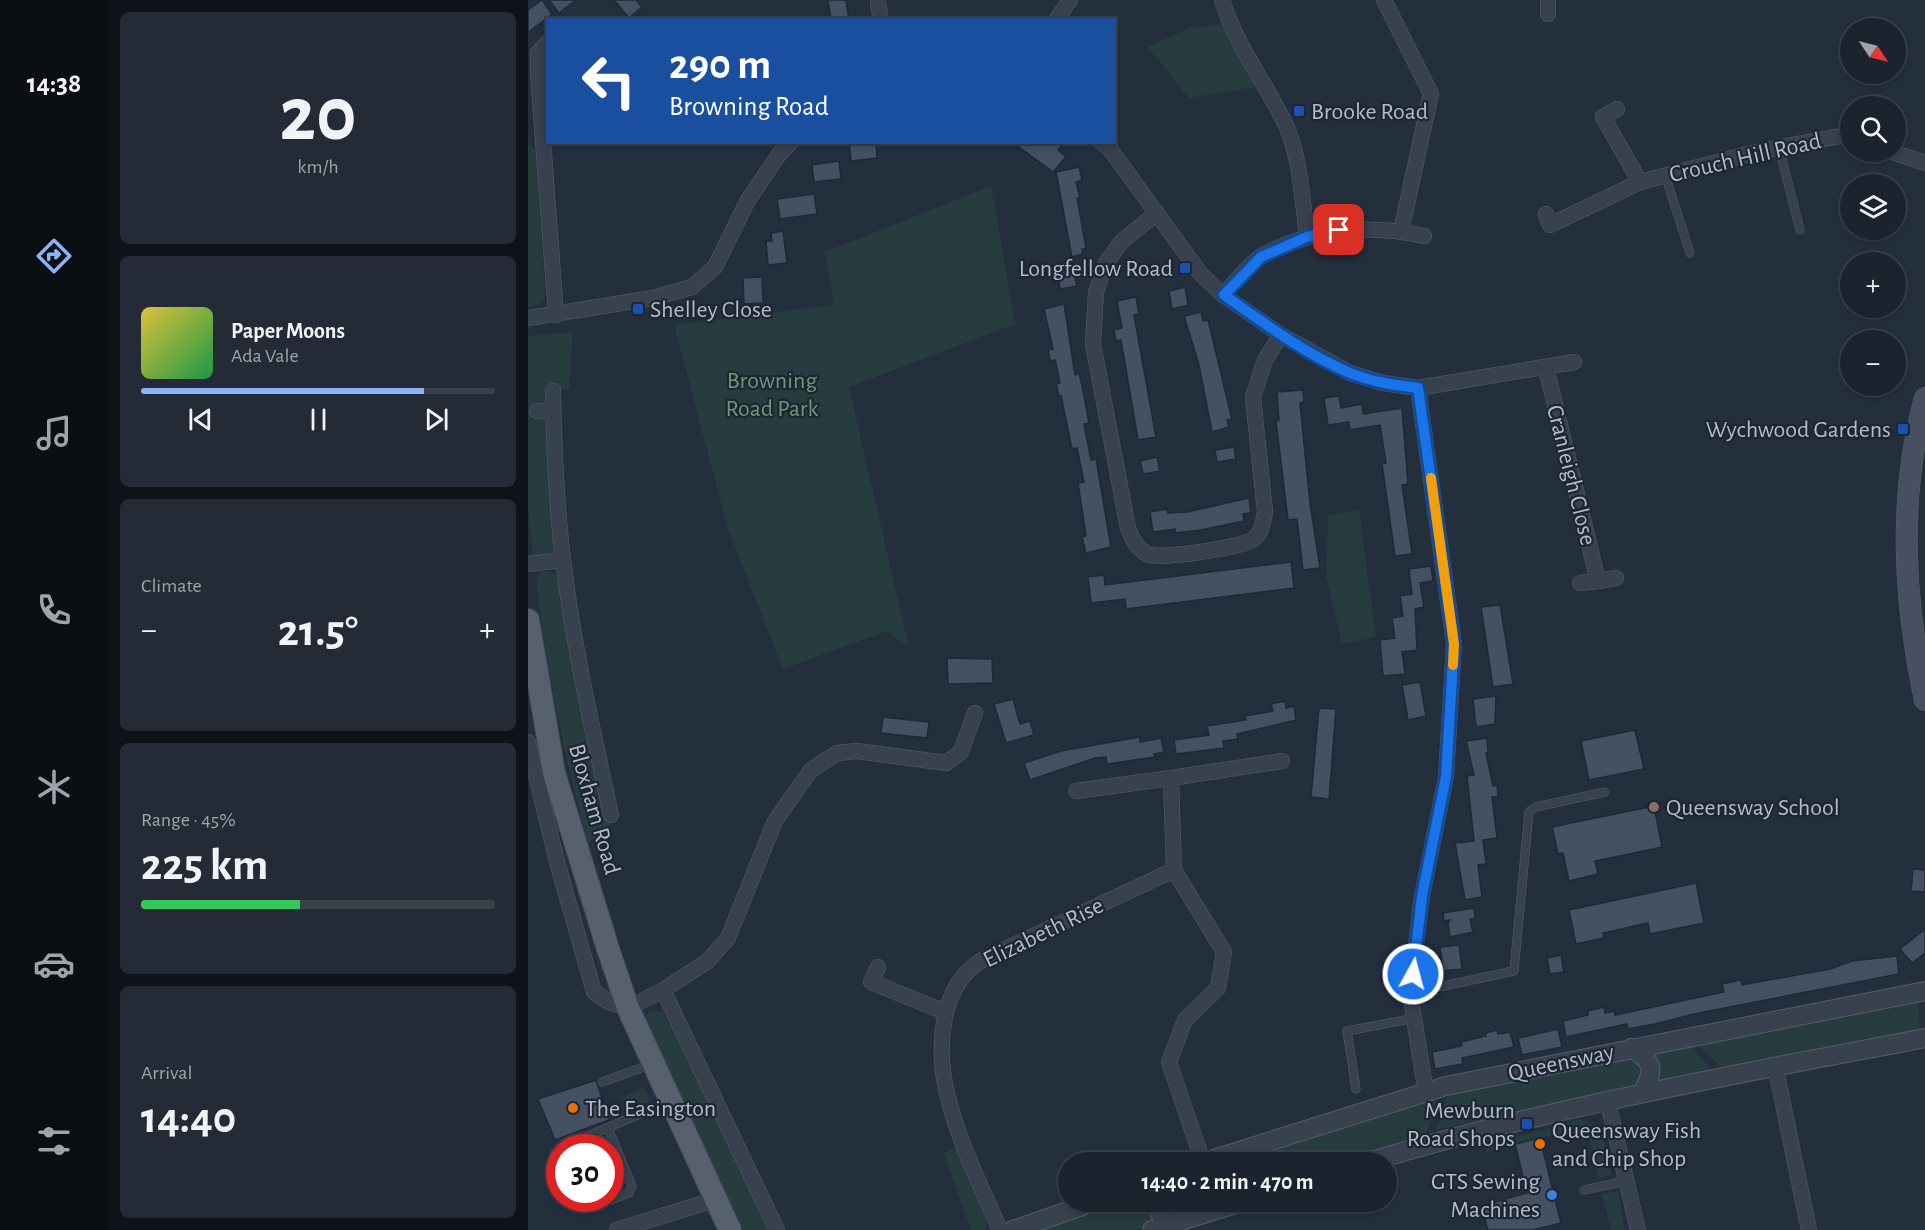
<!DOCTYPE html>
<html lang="en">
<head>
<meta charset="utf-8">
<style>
	:root { --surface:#1b232e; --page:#242b36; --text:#f1f3f6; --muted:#a0a4aa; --line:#39404a; --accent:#8ab4f8 }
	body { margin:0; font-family:"Alegreya Sans",sans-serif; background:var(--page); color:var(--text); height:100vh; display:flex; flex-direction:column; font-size:22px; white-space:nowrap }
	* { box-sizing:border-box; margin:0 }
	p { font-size:20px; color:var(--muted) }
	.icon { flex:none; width:33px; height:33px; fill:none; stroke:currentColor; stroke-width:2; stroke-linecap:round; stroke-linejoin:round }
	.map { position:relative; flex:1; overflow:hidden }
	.details { display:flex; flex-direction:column; gap:12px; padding:12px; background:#0f1319; width:420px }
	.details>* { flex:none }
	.banner { position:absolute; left:18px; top:18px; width:570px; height:126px; border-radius:0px; box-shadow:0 3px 9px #0003,0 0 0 2px var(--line); background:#1a4fa0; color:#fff; overflow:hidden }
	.needle { width:39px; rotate:125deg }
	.buttons { position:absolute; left:1312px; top:18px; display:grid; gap:12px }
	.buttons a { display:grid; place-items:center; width:66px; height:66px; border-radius:50%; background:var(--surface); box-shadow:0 3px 9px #0003,0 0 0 2px var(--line); font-size:30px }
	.speed { position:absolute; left:18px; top:1134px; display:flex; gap:12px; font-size:30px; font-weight:700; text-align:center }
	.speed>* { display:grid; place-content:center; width:78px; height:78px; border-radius:50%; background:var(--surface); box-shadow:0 3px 9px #0003,0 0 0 2px var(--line); line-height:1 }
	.speed .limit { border:9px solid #d22; background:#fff; color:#111 }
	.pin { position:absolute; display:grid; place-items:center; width:51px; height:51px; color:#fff; margin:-26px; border-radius:12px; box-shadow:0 3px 9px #0006 }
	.me { position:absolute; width:66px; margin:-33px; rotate:7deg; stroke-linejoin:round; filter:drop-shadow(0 0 4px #0008) }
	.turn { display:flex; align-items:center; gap:21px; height:126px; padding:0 24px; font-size:27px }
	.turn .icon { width:78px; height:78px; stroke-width:2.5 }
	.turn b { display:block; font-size:42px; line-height:51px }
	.big { font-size:45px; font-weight:700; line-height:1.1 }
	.details .tile { flex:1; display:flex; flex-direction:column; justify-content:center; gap:9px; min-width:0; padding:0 21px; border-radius:9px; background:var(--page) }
	.details .dial { align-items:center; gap:0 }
	.dial b { font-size:78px; line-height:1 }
	.song { display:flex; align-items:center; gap:18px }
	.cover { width:72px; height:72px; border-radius:9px; background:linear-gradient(135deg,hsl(50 70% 55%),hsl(140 70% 35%)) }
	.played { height:6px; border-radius:3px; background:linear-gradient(90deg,var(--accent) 80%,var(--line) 80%) }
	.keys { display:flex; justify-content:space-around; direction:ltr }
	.heat { display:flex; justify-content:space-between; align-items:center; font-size:33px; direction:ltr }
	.charge { height:9px; border-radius:4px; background:linear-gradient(90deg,#34c759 45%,var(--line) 0) }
	.trip { position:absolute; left:530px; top:1152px; width:339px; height:60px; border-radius:30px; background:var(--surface); box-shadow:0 3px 9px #0003,0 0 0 2px var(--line); font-weight:700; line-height:60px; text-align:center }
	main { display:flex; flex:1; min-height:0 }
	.menu { display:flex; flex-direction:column; width:108px; justify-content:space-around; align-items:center; background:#0b0e12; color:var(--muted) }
	.menu .icon { width:42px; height:42px }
	.menu .current { color:var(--accent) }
	.menu b { font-size:27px; color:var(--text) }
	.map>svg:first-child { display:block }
	.green { fill:#263c3f }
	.building { fill:#455162; stroke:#1f2835; stroke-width:1.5 }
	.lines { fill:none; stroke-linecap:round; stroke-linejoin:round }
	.service-casing { stroke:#565f6c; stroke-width:9 }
	.minor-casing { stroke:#565f6c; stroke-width:16 }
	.tertiary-casing { stroke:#565f6c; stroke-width:20 }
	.secondary-casing { stroke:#565f6c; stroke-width:22 }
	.primary-casing { stroke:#414a57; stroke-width:24 }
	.service { stroke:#38414e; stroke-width:8 }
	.minor { stroke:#38414e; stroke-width:15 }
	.tertiary { stroke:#38414e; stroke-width:18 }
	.secondary { stroke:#465061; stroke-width:21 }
	.primary { stroke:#56606e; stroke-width:22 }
	.route-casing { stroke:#114b97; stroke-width:15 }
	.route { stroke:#1a73e8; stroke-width:10 }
	.slow { stroke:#f59e0b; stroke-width:10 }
	.transit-dot { fill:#1a4fb4; stroke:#1d2633; stroke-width:2 }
	.education-dot { fill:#8d6e63; stroke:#1d2633; stroke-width:2 }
	.food-dot { fill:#e8710a; stroke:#1d2633; stroke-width:2 }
	.shop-dot { fill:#3f7fe0; stroke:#1d2633; stroke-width:2 }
	.labels { text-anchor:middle; stroke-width:4.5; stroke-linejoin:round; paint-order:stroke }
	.poi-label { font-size:24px; fill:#b4bcc9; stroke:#1d2633; text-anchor:start }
	.street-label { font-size:24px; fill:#b4bcc9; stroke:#1d2633 }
	.park-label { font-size:24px; fill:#6b9a76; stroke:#1d2633 }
</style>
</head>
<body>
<main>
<nav class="menu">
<b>14:38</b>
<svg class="icon current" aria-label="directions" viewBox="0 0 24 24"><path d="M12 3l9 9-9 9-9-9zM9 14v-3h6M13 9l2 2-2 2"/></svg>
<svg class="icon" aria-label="music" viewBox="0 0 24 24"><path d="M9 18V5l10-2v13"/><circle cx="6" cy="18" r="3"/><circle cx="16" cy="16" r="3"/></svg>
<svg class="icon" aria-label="phone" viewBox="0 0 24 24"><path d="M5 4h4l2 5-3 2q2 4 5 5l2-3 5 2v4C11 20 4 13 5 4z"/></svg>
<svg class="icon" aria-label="climate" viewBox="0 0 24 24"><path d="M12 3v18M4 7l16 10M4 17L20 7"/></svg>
<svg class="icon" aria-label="car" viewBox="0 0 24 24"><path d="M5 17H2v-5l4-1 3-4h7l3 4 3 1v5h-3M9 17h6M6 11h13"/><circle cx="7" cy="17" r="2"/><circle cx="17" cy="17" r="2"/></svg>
<svg class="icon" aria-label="filters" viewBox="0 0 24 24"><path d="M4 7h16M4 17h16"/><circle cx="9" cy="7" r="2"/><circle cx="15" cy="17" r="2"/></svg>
</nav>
<section class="details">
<div class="tile dial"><b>20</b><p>km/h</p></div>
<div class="tile">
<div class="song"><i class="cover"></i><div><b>Paper Moons</b><p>Ada Vale</p></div></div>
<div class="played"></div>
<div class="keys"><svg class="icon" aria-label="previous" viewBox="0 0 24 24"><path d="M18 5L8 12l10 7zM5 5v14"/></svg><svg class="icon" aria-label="pause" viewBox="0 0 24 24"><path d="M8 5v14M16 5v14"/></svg><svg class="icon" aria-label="next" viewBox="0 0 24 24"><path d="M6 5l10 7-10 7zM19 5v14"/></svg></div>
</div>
<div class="tile"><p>Climate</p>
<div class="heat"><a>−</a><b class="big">21.5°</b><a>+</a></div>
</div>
<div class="tile"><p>Range · 45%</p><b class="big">225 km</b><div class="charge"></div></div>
<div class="tile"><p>Arrival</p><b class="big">14:40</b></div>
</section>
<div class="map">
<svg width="1397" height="1230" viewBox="0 0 1397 1230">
	<rect width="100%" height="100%" fill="#242f3e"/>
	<g class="green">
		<path d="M696 24 728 87 661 98 620 47 661 28Z"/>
		<path d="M0 134 1 144 8 151 17 291 15 302 0 308Z"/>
		<path d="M463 186 487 324 321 387 381 648 359 631 255 669 200 529 146 325 306 305 297 252Z"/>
		<path d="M45 332 41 389 22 390 16 405 7 407V419L17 421 22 429 27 551 20 560 5 555 0 510V336Z"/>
		<path d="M831 510 848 637 814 644 798 576 800 515Z"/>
		<path d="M20 570 31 577 53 709 83 830 60 843C36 756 18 668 8 578L12 572Z"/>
		<path d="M1389 997 1393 1033 1196 1070 1173 1048V1039Z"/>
		<path d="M123 1010 136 1013 245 1230H213L116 1019Z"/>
		<path d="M1165 1042 1167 1051 1185 1072 1124 1084 1120 1049Z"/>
		<path d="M1100 1054 1111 1058 1117 1076 1108 1087 908 1130 921 1091Z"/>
		<path d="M116 1087 122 1101 100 1111 94 1097Z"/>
		<path d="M911 1094 899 1133 807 1162H697Z"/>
		<path d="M1048 1120C1077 1120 1078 1152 1084 1175L1070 1178 1059 1127 958 1152V1145Z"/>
		<path d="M428 1147 460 1221 456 1230H443L416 1153Z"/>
		<path d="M1090 1191 1097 1230H1083L1074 1194Z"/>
		<path d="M584 1202H618L627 1223 607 1230H498Z"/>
		<path d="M632 1202H687L652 1213 637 1212Z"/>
	</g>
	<g class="building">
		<path d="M14 0 24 14 0 33V10Z"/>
		<path d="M21 0H48L31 13Z"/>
		<path d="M86 0H108L114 7 101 18Z"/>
		<path d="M300 0H318L321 20H303Z"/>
		<path d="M321 142H348L349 158 323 161Z"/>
		<path d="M484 142H537L530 150 538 157 525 172Z"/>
		<path d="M311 161 313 179 286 182 284 165Z"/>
		<path d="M551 167 554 180 548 182 552 198H549L558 248 554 249 555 254 544 257 528 172Z"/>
		<path d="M286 194 289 214 252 219 249 199Z"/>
		<path d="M255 231 259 263 240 265 238 241H244L243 233Z"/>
		<path d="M545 269 549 286 532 289 529 272Z"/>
		<path d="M234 277 235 303 216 304 215 278Z"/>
		<path d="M657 287 660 305 644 309 641 291Z"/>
		<path d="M608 297 611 314 606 315 628 437 610 440 593 340 588 341 586 330 594 328 589 301Z"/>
		<path d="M536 304 547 375 551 373 555 390 561 423 556 424 563 460 568 459 583 547 558 553 554 537 558 536 550 483 556 482 549 448 544 449 533 396H531L528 384 532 383 527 360 522 361 520 350 525 349 516 309Z"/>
		<path d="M673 312 675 321 680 320 704 419 699 420 701 427 684 432 671 365 656 316Z"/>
		<path d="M775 390 776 402 772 403 782 503 792 568 775 570 769 519 760 520 748 421 751 420 749 392Z"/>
		<path d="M811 396 813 408 834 404 835 414 874 408 880 484 874 485 884 554 867 556 854 464 858 463 852 425 822 430 821 422 800 425 796 398Z"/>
		<path d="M706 447 708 459 689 462 687 450Z"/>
		<path d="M629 457 632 471 615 474 612 461Z"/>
		<path d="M721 498 723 513 715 514 716 521 673 530 647 533V529L625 532 622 512 639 509 640 513 659 512Z"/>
		<path d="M763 562 766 588 598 609 597 599 563 603 560 577 576 575 577 585Z"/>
		<path d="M903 566 905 581 892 583 896 607 887 609 889 650 874 652 877 674 855 676 852 640 867 638 864 618 875 616 872 596 884 594 881 569Z"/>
		<path d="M972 605 985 684 965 687 953 607Z"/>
		<path d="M419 658 464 659 465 683 420 684Z"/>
		<path d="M892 682 898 716 880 720 874 685Z"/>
		<path d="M968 696 967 724 948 727 945 699Z"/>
		<path d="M485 699 492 724 502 721 506 735 478 743 466 704Z"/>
		<path d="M757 701 758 708 766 706 768 720 709 734 710 739 695 741 696 748 648 754 646 740 681 735 679 726 718 720 717 716 745 711 743 704Z"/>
		<path d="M791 708 808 709 801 799 783 797Z"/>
		<path d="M355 717 401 722 399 738 353 733Z"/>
		<path d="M1107 730 1116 769 1061 780 1053 741Z"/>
		<path d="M612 737V742L633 738 636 752 626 754 627 757 579 764 578 757 567 758 502 780 496 763 533 751Z"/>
		<path d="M959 738 960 753H958L965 786 969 785 970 797H964L969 838 955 840 958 864 950 865 954 897 937 900 927 843 946 841 939 776 946 775 938 741Z"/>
		<path d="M1126 806 1134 847 1067 861 1070 874 1041 881 1035 853 1030 854 1024 827Z"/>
		<path d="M1385 869 1397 870V892L1383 891Z"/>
		<path d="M1168 883 1176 923 1122 934 1120 923 1075 933 1076 938 1048 944 1041 910Z"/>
		<path d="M946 908 947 919H942L945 932 922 937 920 923 922 920 916 921 915 913Z"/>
		<path d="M1397 929V953L1384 963 1372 949Z"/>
		<path d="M931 945 934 969 915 971 912 947Z"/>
		<path d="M1033 955 1036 972 1022 974 1019 958Z"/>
		<path d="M1369 956 1371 974 1166 1014 1127 1024 1100 1029 1099 1024 1038 1037 1035 1021 1060 1015V1011L1076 1007 1077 1013 1086 1011 1087 1015 1196 992 1194 984 1213 980 1214 985 1302 969 1324 961Z"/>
		<path d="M1030 1029 1034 1047 994 1055 990 1038Z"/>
		<path d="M969 1030 970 1034 982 1032 986 1047 934 1058 935 1064 907 1069 904 1052 934 1046 933 1042 958 1036V1033Z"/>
		<path d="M68 1080 81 1120 27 1140 10 1099Z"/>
		<path d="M1012 1138 1033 1223 1005 1230H960L953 1206 999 1193 987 1144Z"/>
	</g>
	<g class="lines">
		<defs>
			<g id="service">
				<path d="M1251 147 1272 230"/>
				<path d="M1137 175 1162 253"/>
				<path d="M882 993 986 971 1001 812 1008 807 1077 792"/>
				<path d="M74 1082 124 1064"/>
				<path d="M828 1089 819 1031 887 1018"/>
				<path d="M53 1148V1139L140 1102"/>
				<path d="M1056 1190 1098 1181"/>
				<path d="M72 1198 77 1202 101 1193 104 1186 80 1128"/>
			</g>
			<g id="minor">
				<path d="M694 0C708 46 739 84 759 128 772 156 775 206 779 237"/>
				<path d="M856 0 903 94 873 231"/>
				<path d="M350 3 353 20"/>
				<path d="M1020 14V0"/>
				<path d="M528 20 542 0"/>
				<path d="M20 42 10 53V73L28 315"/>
				<path d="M1089 109 1075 117 1112 182"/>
				<path d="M573 142 582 149 672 273 695 295 753 335 822 373 855 383 890 388 1046 362"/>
				<path d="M1364 152 1397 163"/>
				<path d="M629 213 594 241 578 263 568 292 565 344 600 528C604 538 608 548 619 554 631 560 711 548 724 540 734 534 735 522 737 512L725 397 737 360 753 335"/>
				<path d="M1018 214 1022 225 1112 182 1232 151 1318 135 1323 137"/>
				<path d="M695 295C707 283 720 264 734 256 783 228 842 224 896 236"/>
				<path d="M0 318 125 298 164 287 187 267 220 200 252 153 263 142"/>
				<path d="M1018 368 1070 581 1052 583"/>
				<path d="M890 388 926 644 918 777 894 896 882 993 898 1093"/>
				<path d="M25 391C26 447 28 503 35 559 45 646 65 730 83 815"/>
				<path d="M9 411 25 412"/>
				<path d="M0 564 35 560"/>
				<path d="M1070 581 1088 578"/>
				<path d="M0 742 29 862 66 992 81 1002 100 1008 135 990 249 1230"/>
				<path d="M548 791 643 778"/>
				<path d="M350 967 343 982 417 1012"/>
				<path d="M135 990 180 961 200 938 247 821 283 770 309 753 329 751 418 763 433 752 447 713"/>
				<path d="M1247 1065 1281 1230"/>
				<path d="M1079 1099 1110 1230"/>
				<path d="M675 1162 641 1062 657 1020 690 988 696 952 646 870 643 778 754 761"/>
				<path d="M89 1230 186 1200"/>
				<path d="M472 1230C454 1188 432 1145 421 1101 408 1055 409 985 456 959L646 870"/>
			</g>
			<g id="tertiary">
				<path d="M1103 1048C1124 1060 1128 1069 1115 1091"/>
				<path d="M676 1162 918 1086 1397 991"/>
				<path d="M840 1162C1023 1107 1210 1074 1397 1038"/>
				<path d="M626 1202 634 1217 646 1222"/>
				<path d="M485 1230 566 1202"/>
				<path d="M624 1230 714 1202"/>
			</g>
			<path id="secondary" d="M1397 398C1370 495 1376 602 1397 700"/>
			<path id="primary" d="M0 620 26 773 80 949 100 1008 202 1230"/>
		</defs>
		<use href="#service" class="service-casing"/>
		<use href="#minor" class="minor-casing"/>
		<use href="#tertiary" class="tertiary-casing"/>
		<use href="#secondary" class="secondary-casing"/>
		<use href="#primary" class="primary-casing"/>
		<use href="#service" class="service"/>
		<use href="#minor" class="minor"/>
		<use href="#tertiary" class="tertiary"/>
		<use href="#secondary" class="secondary"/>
		<use href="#primary" class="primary"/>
	</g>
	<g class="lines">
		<defs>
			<path id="route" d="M811 230 779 237 733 257 696 295C736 323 777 354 822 373 844 382 867 385 890 388L926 644 918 777 894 896 885 974"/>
		</defs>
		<use href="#route" class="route-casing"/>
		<use href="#route" class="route"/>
		<path class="slow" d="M903 478 926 644 925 665"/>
	</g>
	<g class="transit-dot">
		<rect x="765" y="105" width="12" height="12" rx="3"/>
		<rect x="651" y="262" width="12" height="12" rx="3"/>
		<rect x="104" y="303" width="12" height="12" rx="3"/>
		<rect x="1369" y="423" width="12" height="12" rx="3"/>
		<rect x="993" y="1118" width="12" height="12" rx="3"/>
	</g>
	<circle class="education-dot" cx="1126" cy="807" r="6"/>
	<g class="food-dot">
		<circle cx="45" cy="1108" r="6"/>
		<circle cx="1012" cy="1144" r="6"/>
	</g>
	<circle class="shop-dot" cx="1024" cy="1195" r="6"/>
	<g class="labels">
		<g class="poi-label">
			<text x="783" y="119">Brooke Road</text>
			<text x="645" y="276" text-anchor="end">Longfellow Road</text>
			<text x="122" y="317">Shelley Close</text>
			<text x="1363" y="437" text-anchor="end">Wychwood Gardens</text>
			<text x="1138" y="815">Queensway School</text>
			<text x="57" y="1116">The Easington</text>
			<text x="987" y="1118" text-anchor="end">Mewburn<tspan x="987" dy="28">Road Shops</tspan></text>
			<text x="1024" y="1138">Queensway Fish<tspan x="1024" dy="28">and Chip Shop</tspan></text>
			<text x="1012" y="1189" text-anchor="end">GTS Sewing<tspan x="1012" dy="28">Machines</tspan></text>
		</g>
		<g class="street-label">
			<text transform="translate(1217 157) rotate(-13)" y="8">Crouch Hill Road</text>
			<text transform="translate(1044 475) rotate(76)" y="8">Cranleigh Close</text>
			<text transform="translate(67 809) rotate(74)" y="8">Bloxham Road</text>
			<text transform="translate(515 932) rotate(-26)" y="8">Elizabeth Rise</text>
			<text transform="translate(1033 1062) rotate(-12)" y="8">Queensway</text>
		</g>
		<g class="park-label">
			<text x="244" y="388">Browning<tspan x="244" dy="28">Road Park</tspan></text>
		</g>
	</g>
</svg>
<div class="buttons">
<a><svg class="needle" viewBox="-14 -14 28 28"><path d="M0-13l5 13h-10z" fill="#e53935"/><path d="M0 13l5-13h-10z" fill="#a0a4aa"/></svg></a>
<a><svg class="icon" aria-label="search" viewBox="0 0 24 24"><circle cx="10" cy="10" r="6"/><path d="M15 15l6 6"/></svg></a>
<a><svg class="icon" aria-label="layers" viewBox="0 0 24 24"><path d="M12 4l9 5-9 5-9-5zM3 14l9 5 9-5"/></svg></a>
<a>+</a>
<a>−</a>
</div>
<div class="speed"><div class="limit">30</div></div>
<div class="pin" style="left:811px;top:230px;background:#d93025"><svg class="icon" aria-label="arrive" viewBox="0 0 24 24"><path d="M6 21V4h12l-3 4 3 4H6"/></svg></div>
<svg class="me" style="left:885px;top:974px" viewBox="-20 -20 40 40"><circle r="17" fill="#1a73e8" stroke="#fff" stroke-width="3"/><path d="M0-11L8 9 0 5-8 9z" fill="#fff"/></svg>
<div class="trip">14:40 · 2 min · 470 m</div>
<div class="banner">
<div class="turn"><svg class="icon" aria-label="left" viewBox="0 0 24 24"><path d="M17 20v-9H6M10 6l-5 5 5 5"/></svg><div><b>290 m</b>Browning Road</div></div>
</div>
</div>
</main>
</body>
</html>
